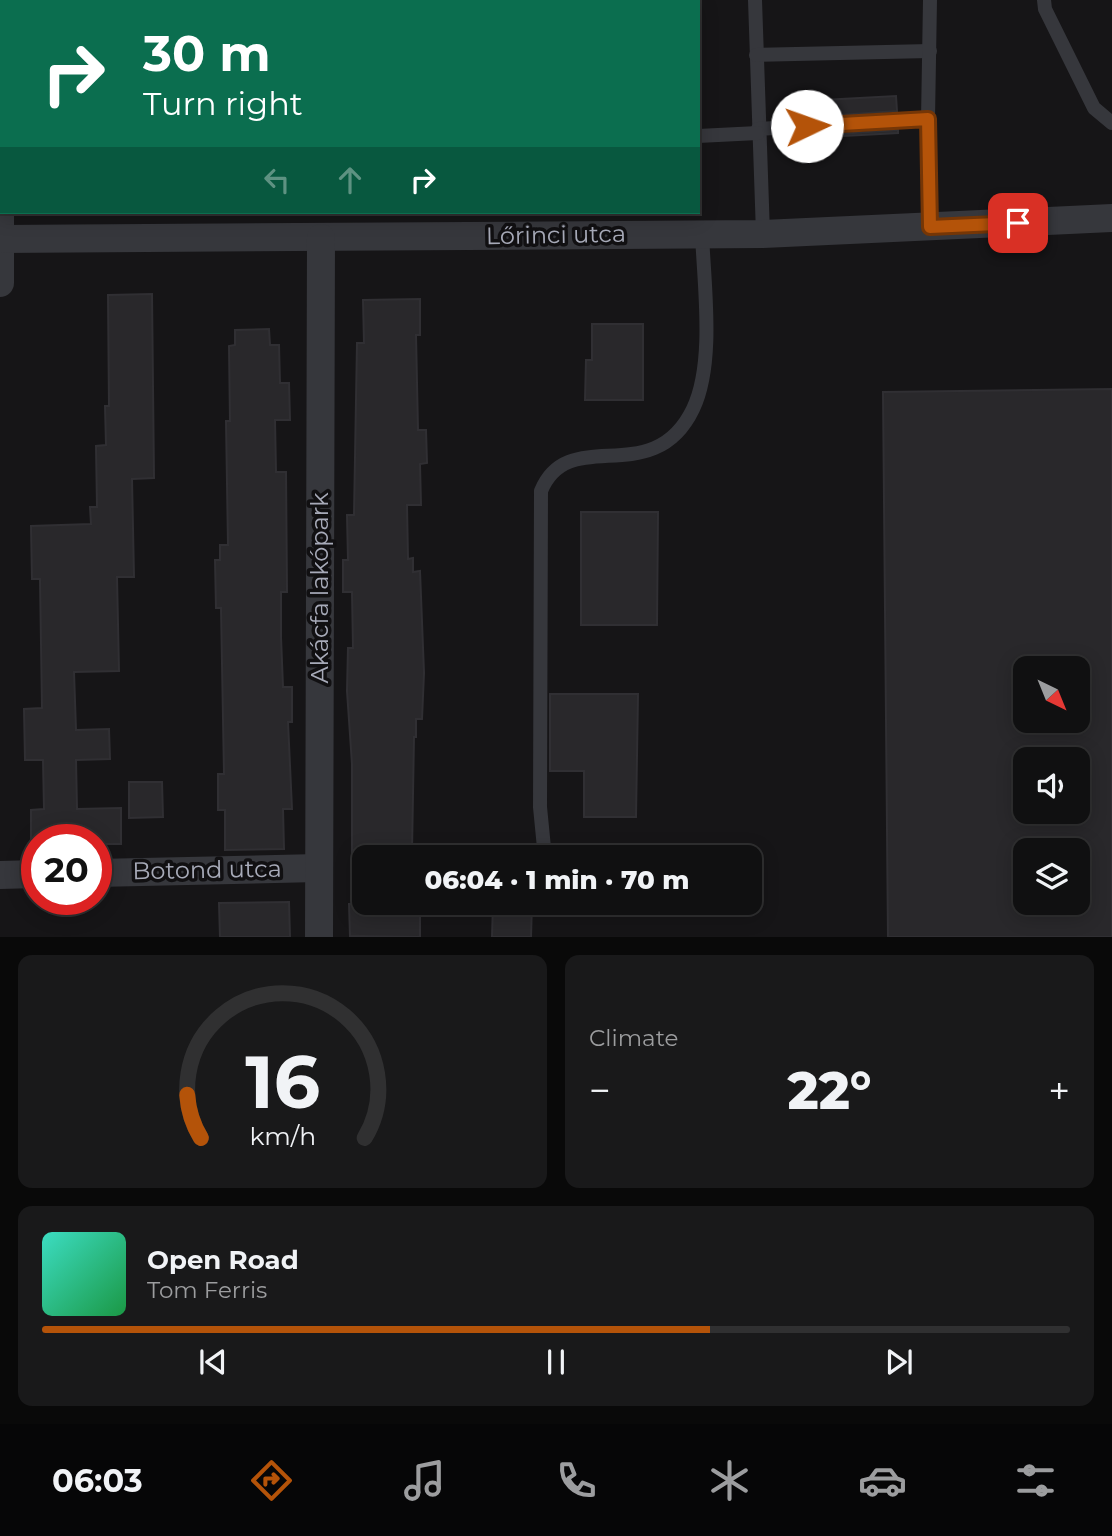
<!DOCTYPE html>
<html lang="en">
<head>
<meta charset="utf-8">
<style>
	:root { --surface:#101011; --page:#19191a; --text:#f1f3f6; --muted:#9c9d9f; --line:#303031; --accent:#b45309 }
	body { margin:0; font-family:Montserrat,sans-serif; background:var(--page); color:var(--text); height:100vh; display:flex; flex-direction:column; font-size:26px; white-space:nowrap }
	* { box-sizing:border-box; margin:0 }
	p { font-size:23px; color:var(--muted) }
	.icon { flex:none; width:38px; height:38px; fill:none; stroke:currentColor; stroke-width:2; stroke-linecap:round; stroke-linejoin:round }
	.map { position:relative; height:937px; overflow:hidden }
	.sheet { display:flex; flex-direction:column; gap:18px; padding:18px; background:#090909; flex:1 }
	.sheet>* { flex:none }
	.banner { position:absolute; left:0px; top:0px; width:700px; height:214px; box-shadow:0 4px 18px #0003,0 0 0 2px var(--line); background:#0b6e4f; color:#fff; overflow:hidden }
	.needle { width:46px; rotate:137deg }
	.controls { position:absolute; left:1013px; top:656px; display:grid; gap:14px }
	.controls a { display:grid; place-items:center; width:77px; height:77px; border-radius:14px; background:var(--surface); box-shadow:0 4px 18px #0003,0 0 0 2px var(--line); font-size:35px }
	.speed { position:absolute; left:21px; top:824px; display:flex; gap:14px; font-size:35px; font-weight:700; text-align:center }
	.speed>* { display:grid; place-content:center; width:91px; height:91px; border-radius:50%; background:var(--surface); box-shadow:0 4px 18px #0003,0 0 0 2px var(--line); line-height:1 }
	.speed .limit { border:10px solid #d22; background:#fff; color:#111 }
	.pin { position:absolute; display:grid; place-items:center; width:60px; height:60px; color:#fff; margin:-30px; border-radius:14px; box-shadow:0 4px 10px #0006 }
	.me { position:absolute; width:77px; margin:-38px; rotate:87deg; stroke-linejoin:round; filter:drop-shadow(0 0 5px #0008) }
	.turn { display:flex; align-items:center; gap:24px; height:147px; padding:0 28px; font-size:32px }
	.turn .icon { width:91px; height:91px; stroke-width:2.5 }
	.turn b { display:block; font-size:49px; line-height:60px }
	.lanes { display:flex; align-items:center; height:66px; padding:0 28px; background:#0003; justify-content:center; gap:35px; direction:ltr }
	.lanes .off { opacity:.35 }
	.big { font-size:52px; font-weight:800; line-height:1.1 }
	.sheet .widget { flex:1; display:flex; flex-direction:column; justify-content:center; gap:10px; min-width:0; padding:0 24px; border-radius:14px; background:var(--page) }
	.sheet .dial { align-items:center; gap:0 }
	.dial svg { height:182px; overflow:visible; fill:none; stroke:var(--line); stroke-width:7; stroke-linecap:round; text-anchor:middle }
	.dial text { fill:var(--text); stroke:none }
	.song { display:flex; align-items:center; gap:21px }
	.cover { width:84px; height:84px; border-radius:10px; background:linear-gradient(135deg,hsl(170 70% 55%),hsl(140 70% 35%)) }
	.played { height:7px; border-radius:4px; background:linear-gradient(90deg,var(--accent) 65%,var(--line) 65%) }
	.keys { display:flex; justify-content:space-around; direction:ltr }
	.heat { display:flex; justify-content:space-between; align-items:center; font-size:38px; direction:ltr }
	.sheet .tiles { flex:1; display:grid; gap:18px; grid-template-columns:1fr 1fr }
	.widget:last-child { grid-column:span 2 }
	.trip { position:absolute; left:352px; top:845px; width:410px; height:70px; border-radius:14px; background:var(--surface); box-shadow:0 4px 18px #0003,0 0 0 2px var(--line); font-weight:800; line-height:70px; text-align:center }
	.menu { display:flex; height:112px; justify-content:space-around; align-items:center; background:#060607; color:var(--muted) }
	.menu .icon { width:49px; height:49px }
	.menu .active { color:var(--accent) }
	.menu b { font-size:32px; color:var(--text) }
	.map>svg:first-child { display:block }
	.building { fill:#29282b; stroke:#302f33; stroke-width:2; fill-rule:evenodd }
	.lines { fill:none; stroke-linecap:round; stroke-linejoin:round }
	.lane { stroke:#36373c; stroke-width:14 }
	.street { stroke:#36373c; stroke-width:28 }
	.route-casing { stroke:#753606; stroke-width:18 }
	.route { stroke:#b45309; stroke-width:12 }
	.labels { text-anchor:middle; stroke-width:7; stroke-linejoin:round; paint-order:stroke }
	.street-label { font-size:24px; fill:#a7aab8; stroke:#111012 }
</style>
</head>
<body>
<div class="map">
<svg width="1112" height="938" viewBox="0 0 1112 938">
	<rect width="100%" height="100%" fill="#161517"/>
	<g class="building">
		<path d="M896 96 897 111 824 116 823 100Z"/>
		<path d="M898 130V133L825 137 824 135Z"/>
		<path d="M152 294 154 478 132 479 134 577H117L119 671 74 672 76 730 109 729 110 759 76 760 77 809 121 808V844H96V840H31V810L44 809 43 760H25L24 709 42 708 40 579H32L31 526 91 524 90 507H97L96 446 106 445 105 406H109L108 295Z"/>
		<path d="M420 299V335H416L418 430H426L427 463 420 464 421 505H407L408 559 413 558V572L420 571 424 673 422 719H416V737H414L412 851 352 853V764L347 691 348 648H353L352 592H343V560H348L347 515H354L357 343H364L363 300Z"/>
		<path d="M592 324H643V400H585L586 360H592Z"/>
		<path d="M269 329 270 345H279L280 383H289L290 420H275L276 472H286L287 592H281V637L283 687H292V722H288L292 809H283L284 849 225 850V810H218V774H224L221 608H216L215 560H220V545H228L226 421H230L229 346 235 345V330Z"/>
		<path d="M1112 389V937H888L883 392ZM1026 668H1078V721H1026ZM1026 760H1078V812H1026ZM1026 850H1078V903H1026Z"/>
		<path d="M581 512H658L657 625H581Z"/>
		<path d="M550 694H638L636 817H584V771H550Z"/>
		<path d="M129 782H162L163 817 129 818Z"/>
		<path d="M289 902 290 937H220L219 903Z"/>
		<path d="M403 903H420V937L350 936 349 904Z"/>
		<path d="M493 903H532L531 937H492Z"/>
	</g>
	<g class="lines">
		<g class="lane">
			<path d="M755 0 763 234"/>
			<path d="M1044 0 1045 9 1094 108 1112 123"/>
			<path d="M756 55 930 51"/>
			<path d="M928 119 930 0"/>
			<path d="M758 129 928 119 930 227"/>
			<path d="M698 136 758 133"/>
			<path d="M545 858 540 807 541 491C569 423 653 492 693 409 715 363 704 285 702 234"/>
		</g>
		<g class="street">
			<path d="M0 215V283"/>
			<path d="M0 239 763 234 1112 218"/>
			<path d="M96 873 318 868"/>
			<path d="M0 875 37 874"/>
			<path d="M319 938 321 238"/>
		</g>
	</g>
	<g class="lines">
		<defs>
			<path id="route" d="M807 126 928 119 930 227 1018 223"/>
		</defs>
		<use href="#route" class="route-casing"/>
		<use href="#route" class="route"/>
	</g>
	<g class="labels">
		<g class="street-label">
			<text transform="translate(556 235) rotate(-1)" y="8">Lőrinci utca</text>
			<text transform="translate(320 588) rotate(-90)" y="8">Akácfa lakópark</text>
			<text transform="translate(207 870) rotate(-1)" y="8">Botond utca</text>
		</g>
	</g>
</svg>
<div class="controls">
<a><svg class="needle" viewBox="-14 -14 28 28"><path d="M0-13l5 13h-10z" fill="#e53935"/><path d="M0 13l5-13h-10z" fill="#9c9d9f"/></svg></a>
<a><svg class="icon" aria-label="sound" viewBox="0 0 24 24"><path d="M4 9h4l5-4v14l-5-4H4zM17 9q2 3 0 6"/></svg></a>
<a><svg class="icon" aria-label="layers" viewBox="0 0 24 24"><path d="M12 4l9 5-9 5-9-5zM3 14l9 5 9-5"/></svg></a>
</div>
<div class="speed"><div class="limit">20</div></div>
<div class="pin" style="left:1018px;top:223px;background:#d93025"><svg class="icon" aria-label="arrive" viewBox="0 0 24 24"><path d="M6 21V4h12l-3 4 3 4H6"/></svg></div>
<svg class="me" style="left:807px;top:126px" viewBox="-20 -20 40 40"><circle r="19" fill="#fff"/><path d="M0-13L10 11 0 6-10 11z" fill="#b45309"/></svg>
<div class="trip">06:04 · 1 min · 70 m</div>
<div class="banner">
<div class="turn"><svg class="icon" aria-label="right" viewBox="0 0 24 24"><path d="M7 20v-9h11M14 6l5 5-5 5"/></svg><div><b>30 m</b>Turn right</div></div>
<div class="lanes"><svg class="icon off" aria-label="left" viewBox="0 0 24 24"><path d="M17 20v-9H6M10 6l-5 5 5 5"/></svg><svg class="icon off" aria-label="ahead" viewBox="0 0 24 24"><path d="M12 20V5M6 11l6-6 6 6"/></svg><svg class="icon" aria-label="right" viewBox="0 0 24 24"><path d="M7 20v-9h11M14 6l5 5-5 5"/></svg></div>
</div>
</div>
<section class="sheet">
<div class="tiles">
<div class="widget dial"><svg viewBox="0 0 100 80">
<path d="M14 69A42 42 0 1 1 86 69"/>
<path d="M14 69A42 42 0 0 1 8 50" stroke="#b45309"/>
<text x="50" y="56" font-size="32" font-weight="700">16</text>
<text x="50" y="72" font-size="11">km/h</text>
</svg></div>
<div class="widget"><p>Climate</p>
<div class="heat"><a>−</a><b class="big">22°</b><a>+</a></div>
</div>
<div class="widget">
<div class="song"><i class="cover"></i><div><b>Open Road</b><p>Tom Ferris</p></div></div>
<div class="played"></div>
<div class="keys"><svg class="icon" aria-label="previous" viewBox="0 0 24 24"><path d="M18 5L8 12l10 7zM5 5v14"/></svg><svg class="icon" aria-label="pause" viewBox="0 0 24 24"><path d="M8 5v14M16 5v14"/></svg><svg class="icon" aria-label="next" viewBox="0 0 24 24"><path d="M6 5l10 7-10 7zM19 5v14"/></svg></div>
</div>
</div>
</section>
<nav class="menu">
<b>06:03</b>
<svg class="icon active" aria-label="directions" viewBox="0 0 24 24"><path d="M12 3l9 9-9 9-9-9zM9 14v-3h6M13 9l2 2-2 2"/></svg>
<svg class="icon" aria-label="music" viewBox="0 0 24 24"><path d="M9 18V5l10-2v13"/><circle cx="6" cy="18" r="3"/><circle cx="16" cy="16" r="3"/></svg>
<svg class="icon" aria-label="phone" viewBox="0 0 24 24"><path d="M5 4h4l2 5-3 2q2 4 5 5l2-3 5 2v4C11 20 4 13 5 4z"/></svg>
<svg class="icon" aria-label="climate" viewBox="0 0 24 24"><path d="M12 3v18M4 7l16 10M4 17L20 7"/></svg>
<svg class="icon" aria-label="car" viewBox="0 0 24 24"><path d="M5 17H2v-5l4-1 3-4h7l3 4 3 1v5h-3M9 17h6M6 11h13"/><circle cx="7" cy="17" r="2"/><circle cx="17" cy="17" r="2"/></svg>
<svg class="icon" aria-label="filters" viewBox="0 0 24 24"><path d="M4 7h16M4 17h16"/><circle cx="9" cy="7" r="2"/><circle cx="15" cy="17" r="2"/></svg>
</nav>
</body>
</html>
